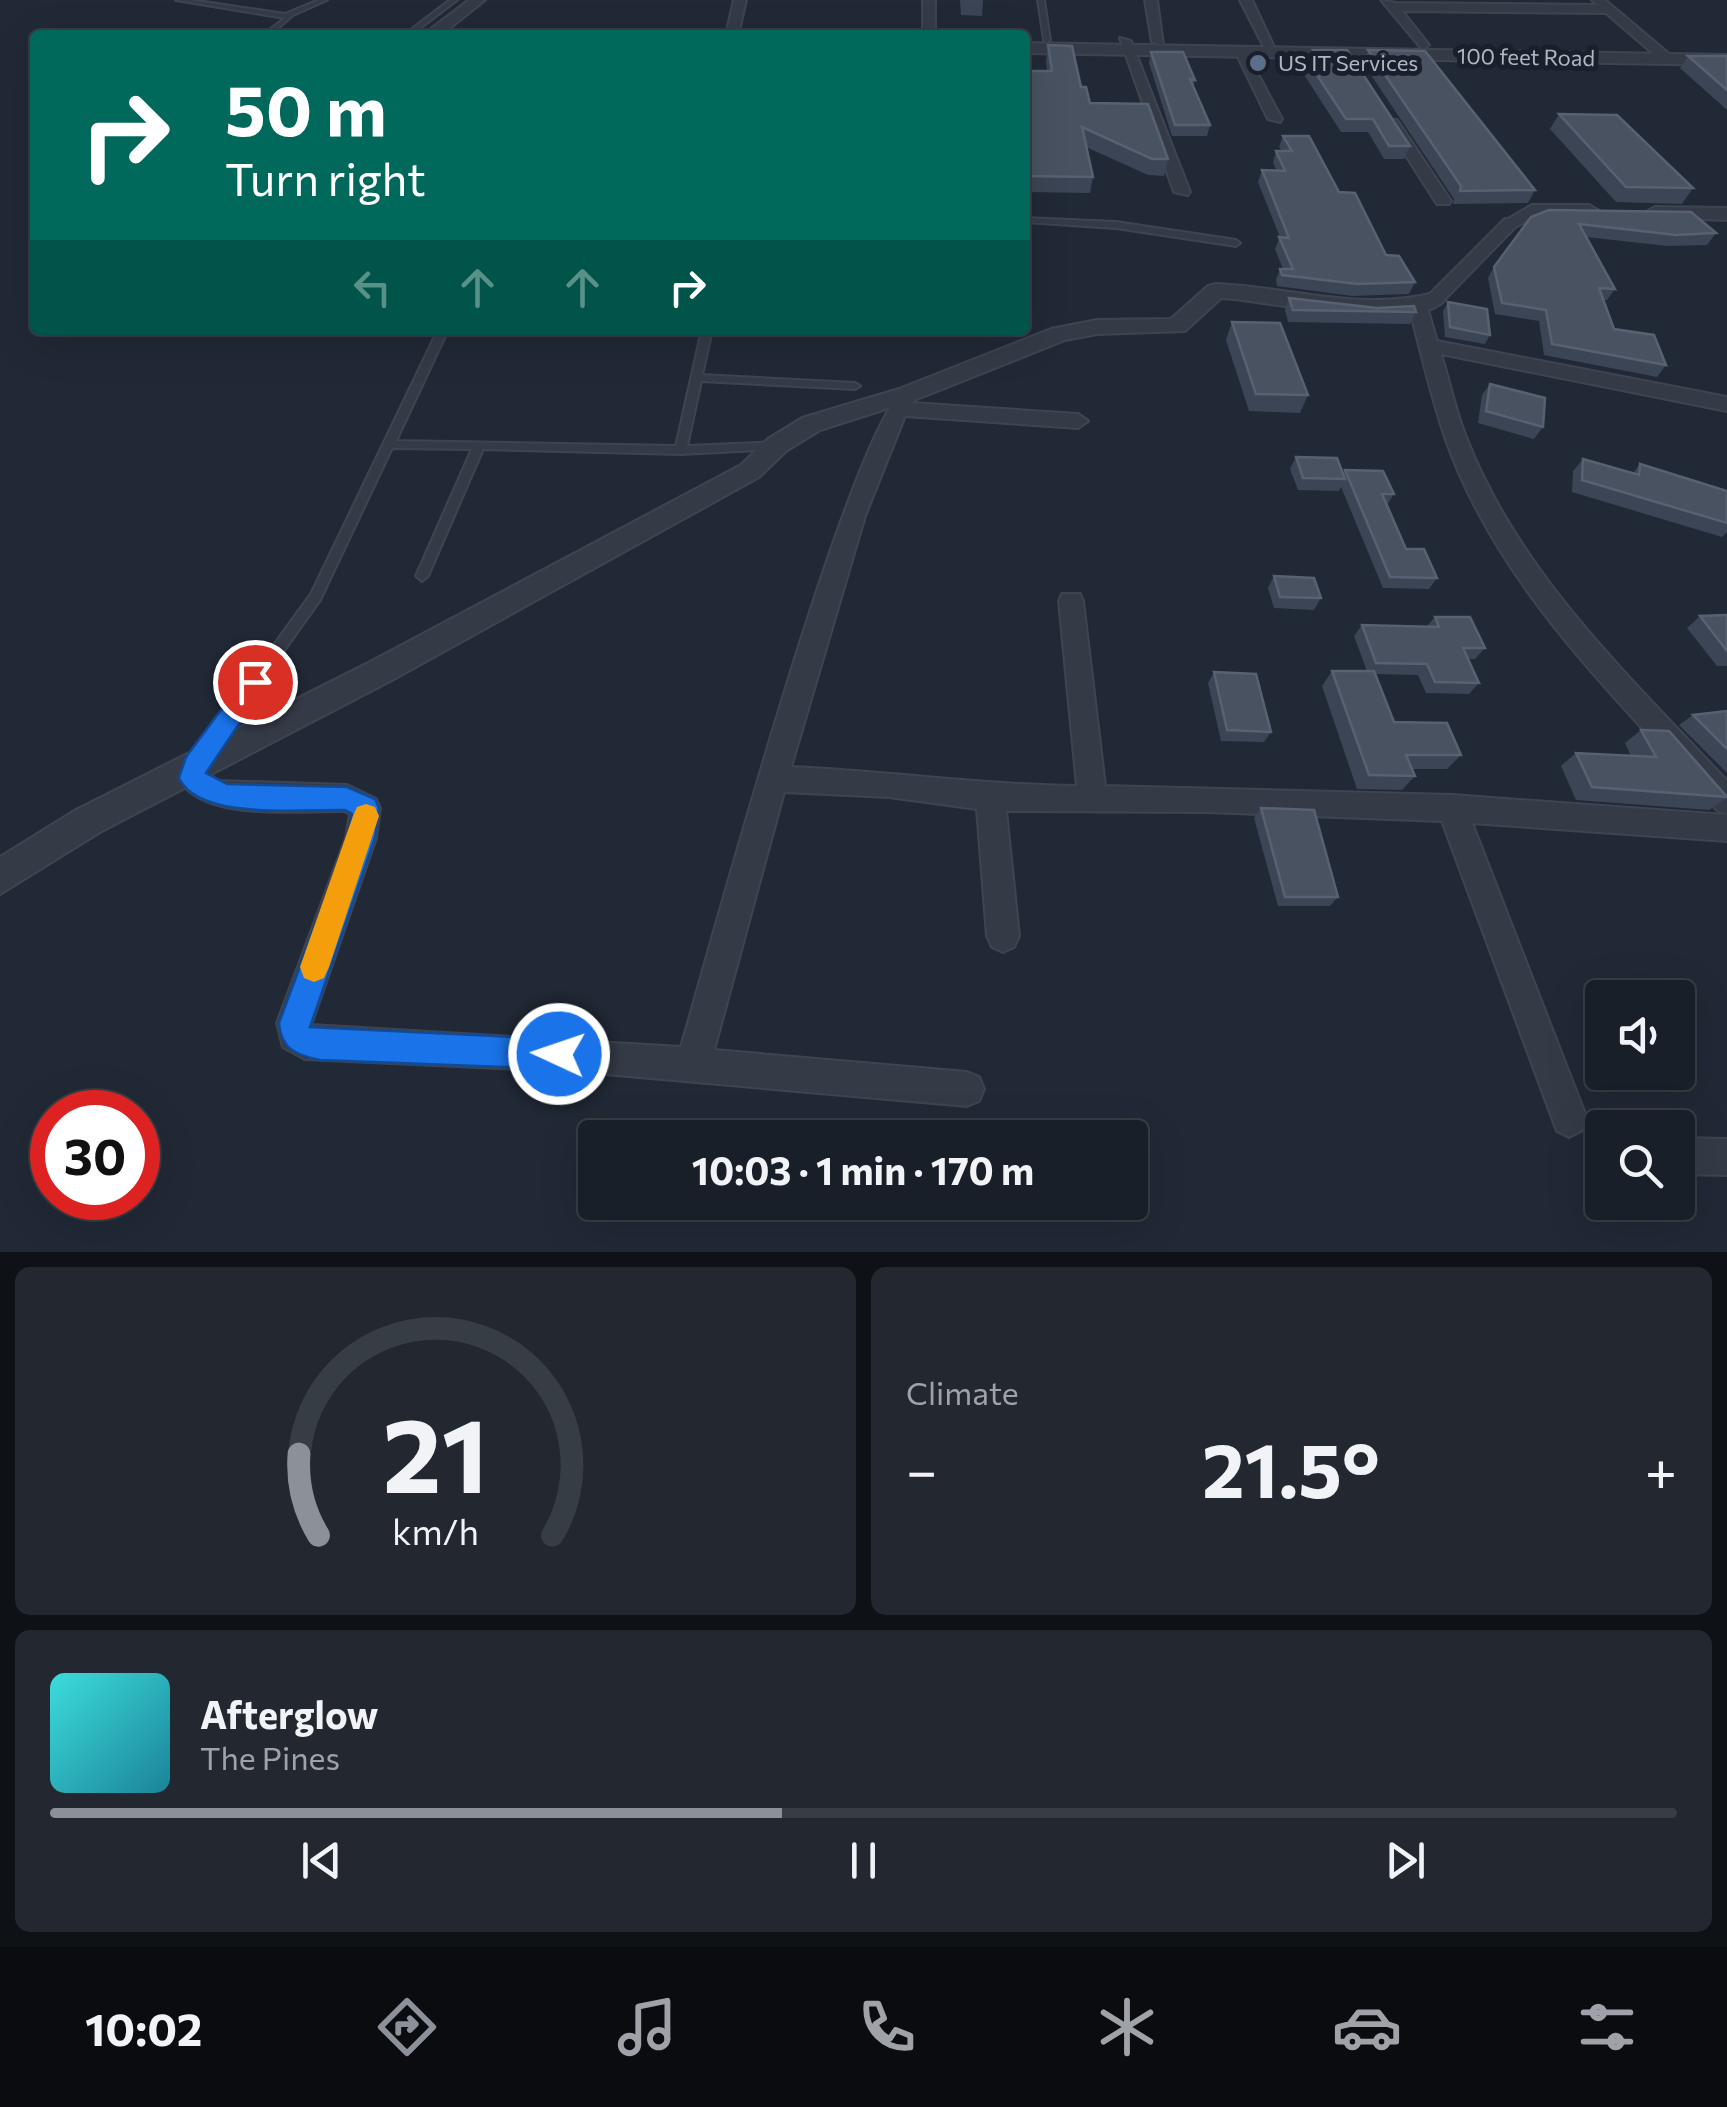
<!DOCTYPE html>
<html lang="en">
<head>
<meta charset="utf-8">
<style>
	:root { --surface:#191f28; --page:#222730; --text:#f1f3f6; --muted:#9fa2a8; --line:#373d45; --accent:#8c9099 }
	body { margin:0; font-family:Commissioner,sans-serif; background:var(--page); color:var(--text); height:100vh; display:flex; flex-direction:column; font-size:38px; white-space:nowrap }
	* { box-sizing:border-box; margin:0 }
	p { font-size:32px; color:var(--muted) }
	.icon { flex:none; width:55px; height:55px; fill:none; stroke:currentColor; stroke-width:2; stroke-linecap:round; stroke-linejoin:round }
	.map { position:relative; height:1252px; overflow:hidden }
	.panel { display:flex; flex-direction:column; gap:15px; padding:15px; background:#0e1116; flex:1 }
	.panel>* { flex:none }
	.top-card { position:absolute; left:30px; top:30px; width:1000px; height:305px; border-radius:10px; box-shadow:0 10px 40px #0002,0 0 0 2px var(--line); background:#00695c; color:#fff; overflow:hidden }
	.fabs { position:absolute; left:1585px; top:980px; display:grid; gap:20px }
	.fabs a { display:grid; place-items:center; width:110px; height:110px; border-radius:10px; background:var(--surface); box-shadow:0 10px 40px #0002,0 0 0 2px var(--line); font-size:50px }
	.speed { position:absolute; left:30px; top:1090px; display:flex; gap:20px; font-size:50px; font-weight:700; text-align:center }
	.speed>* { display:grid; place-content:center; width:130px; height:130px; border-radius:50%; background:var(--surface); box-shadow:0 10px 40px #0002,0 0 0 2px var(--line); line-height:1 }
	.speed .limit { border:15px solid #d22; background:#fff; color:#111 }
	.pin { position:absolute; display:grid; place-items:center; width:85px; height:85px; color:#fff; margin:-42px; border:5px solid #fff; border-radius:50%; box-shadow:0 2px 10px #0007 }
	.me { position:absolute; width:110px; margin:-55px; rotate:273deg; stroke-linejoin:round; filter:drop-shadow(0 0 8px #0008) }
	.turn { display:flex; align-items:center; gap:35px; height:210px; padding:0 30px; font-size:45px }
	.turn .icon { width:130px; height:130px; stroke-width:2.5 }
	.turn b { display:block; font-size:70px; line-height:85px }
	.lanes { display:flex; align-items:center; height:95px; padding:0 30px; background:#0003; justify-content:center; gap:50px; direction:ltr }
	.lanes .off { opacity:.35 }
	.big { font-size:75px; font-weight:700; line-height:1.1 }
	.panel .widget { flex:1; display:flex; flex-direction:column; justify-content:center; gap:15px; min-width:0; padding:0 35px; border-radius:15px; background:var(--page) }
	.panel .dial { align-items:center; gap:0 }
	.dial svg { height:260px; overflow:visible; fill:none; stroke:var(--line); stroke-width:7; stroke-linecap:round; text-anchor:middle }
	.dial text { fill:var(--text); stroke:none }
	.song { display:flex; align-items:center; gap:30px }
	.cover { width:120px; height:120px; border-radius:15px; background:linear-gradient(135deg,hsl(180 70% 55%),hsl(190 70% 35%)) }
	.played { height:10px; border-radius:5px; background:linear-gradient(90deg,var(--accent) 45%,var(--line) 45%) }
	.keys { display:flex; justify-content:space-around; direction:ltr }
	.heat { display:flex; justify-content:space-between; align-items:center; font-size:55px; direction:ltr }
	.panel .tiles { flex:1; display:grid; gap:15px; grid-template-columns:1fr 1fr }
	.widget:last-child { grid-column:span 2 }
	.trip { position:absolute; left:578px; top:1120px; width:570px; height:100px; border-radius:10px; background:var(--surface); box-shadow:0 10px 40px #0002,0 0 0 2px var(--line); font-weight:700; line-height:100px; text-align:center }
	.menu { display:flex; height:160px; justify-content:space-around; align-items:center; background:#0a0c10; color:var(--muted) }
	.menu .icon { width:70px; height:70px }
	.menu .on { color:var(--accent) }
	.menu b { font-size:45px; color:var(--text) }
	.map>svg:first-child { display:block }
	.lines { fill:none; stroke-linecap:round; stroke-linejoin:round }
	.service-casing { stroke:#3e4450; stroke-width:4 }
	.minor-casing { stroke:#3e4450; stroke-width:4 }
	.tertiary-casing { stroke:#3e4450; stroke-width:4 }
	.service { fill:#343b47; fill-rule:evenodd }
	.minor { fill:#343b47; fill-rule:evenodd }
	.tertiary { fill:#343b47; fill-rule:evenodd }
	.wall { fill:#3c4555 }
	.building { fill:#485261; stroke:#586171; stroke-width:2.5 }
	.route { fill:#1a73e8; stroke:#114b97; stroke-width:2.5 }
	.slow { fill:#f59e0b }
	.service-dot { fill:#5c6f8a; stroke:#1a202b; stroke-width:4 }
	.labels { text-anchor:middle; stroke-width:10; stroke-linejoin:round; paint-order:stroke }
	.far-street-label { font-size:22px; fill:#afb6c4; stroke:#1a202b }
	.far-poi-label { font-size:22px; fill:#afb6c4; stroke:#1a202b; text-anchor:start }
</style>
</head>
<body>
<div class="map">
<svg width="1727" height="1252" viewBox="0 0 1727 1252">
	<rect width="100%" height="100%" fill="#212936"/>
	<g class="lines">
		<defs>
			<g id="service">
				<path d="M176 0H191L285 14 319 0H327L293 15 270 35H263L285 18Z"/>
				<path d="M450 0H457L411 35H404Z"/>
				<path d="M1038 0H1044L1050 40 1047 42 1044 40Z"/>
				<path d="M1025 218 1116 222 1236 240 1240 243 1236 246 1116 228 1025 222Z"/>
				<path d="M438 330H448L396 441 676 446 702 330H712L702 375 855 383 860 386 855 389 701 381 687 446 780 442 781 445 776 449 681 454 483 449 428 576 422 581 416 576 472 449 392 448 320 600 207 759 202 761 197 759 195 755 197 751 311 594Z"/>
			</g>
			<g id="minor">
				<path d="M734 0H746L738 35H726Z"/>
				<rect x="923" y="0" width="12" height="35"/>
				<path d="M1145 0H1157L1163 45 1152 42Z"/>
				<path d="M1240 0H1252L1274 47H1264Z"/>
				<path d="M1381 0 1396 3 1597 5 1592 0H1605L1675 59 1663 62 1606 13 1402 11 1429 45 1422 49Z"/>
				<path d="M1120 38 1131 41 1190 192 1188 195 1174 192Z"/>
				<path d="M1234 49 1246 52 1282 119 1280 122 1268 119Z"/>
				<path d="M1387 120H1397L1451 201 1449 204H1437L1385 123Z"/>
				<path d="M1505 219 1519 223 1440 304H1428V296Z"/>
				<path d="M1418 301 1427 307 1437 341 1727 397V411L1441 354C1450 383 1456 414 1468 442 1522 577 1630 677 1727 781V814L1717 810C1616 697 1498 587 1446 440 1431 397 1421 351 1409 307Z"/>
				<path d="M908 388 918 394 912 403 1078 414 1088 421 1078 428 905 416 865 516 791 767C887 771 981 785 1077 786L1059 601 1062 594H1080L1083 601 1105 786 1452 795 1727 815V841L1472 823 1587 1119 1581 1131 1569 1137 1557 1131 1442 821 1207 812 1006 811 1019 936 1014 947 1003 952 992 947 987 936 977 809 889 797 784 792 714 1050 967 1072 979 1077 984 1089 979 1101 967 1106 582 1072 305 1059 283 1047 277 1023 346 838 350 814 344 811C300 810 200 823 178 777L185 756 195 753 205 756 207 772 218 781 347 785 376 799 380 808 376 838 311 1025 681 1047C706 963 857 402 908 388Z"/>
				<path d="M1678 1138 1727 1139V1175L1678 1174Z"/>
			</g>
			<g id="tertiary">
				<path d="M469 0H485L441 35H423Z"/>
				<path d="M1025 43 1727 55V65L1025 53Z"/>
				<path d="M1532 205H1589L1599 211 1589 217H1536L1511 229 1501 223Z"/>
				<path d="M1655 207 1727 208V220L1648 217 1645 213Z"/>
				<path d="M1216 284C1290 287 1360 312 1434 293L1445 300C1409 336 1271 300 1221 298L1185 331 1097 334 1065 340 917 399 820 430 786 451 759 477 392 680 100 832 0 894V857L76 810 370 662 741 465 768 439 802 418 899 389 1051 329 1097 320 1171 319 1208 286Z"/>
			</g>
		</defs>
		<use href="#service" class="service-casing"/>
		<use href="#minor" class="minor-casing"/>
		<use href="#tertiary" class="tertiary-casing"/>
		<use href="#service" class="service"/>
		<use href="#minor" class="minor"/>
		<use href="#tertiary" class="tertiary"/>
	</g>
	<g class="wall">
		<path d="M960 0H983L982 16 961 15Z"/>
		<path d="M1048 45 1081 87 1090 103 1168 159 1164 176 1148 175 1086 147 1093 177 1090 193 1025 192V71H1047L1046 61Z"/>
		<path d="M1313 50 1410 146 1404 159H1384L1368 132H1341L1303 73Z"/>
		<path d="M1368 50 1535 190 1528 203 1453 204 1454 199 1363 63Z"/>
		<path d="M1151 52 1195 80 1193 87 1210 125 1207 136H1172L1149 63Z"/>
		<path d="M1688 56H1727V110L1680 68Z"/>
		<path d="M1559 114 1693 188 1682 204 1616 202 1550 129Z"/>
		<path d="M1283 136 1339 192 1386 255 1415 282 1409 294 1352 296 1277 286 1276 280 1280 269H1283L1275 249 1280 237 1258 182 1262 170H1276L1273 162 1276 151H1282L1279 147Z"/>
		<path d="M1549 210 1716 233 1707 245 1668 246 1586 237 1615 289 1607 300H1603L1614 329 1666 365 1657 377 1544 355 1539 321 1495 314 1488 278 1494 267Z"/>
		<path d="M1289 298 1416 312 1410 324 1288 322 1285 310Z"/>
		<path d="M1448 302 1490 335 1485 344 1445 337 1443 311Z"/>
		<path d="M1232 322 1308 395 1300 413 1249 411 1226 340Z"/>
		<path d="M1490 384 1543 427 1534 439 1478 423 1482 395Z"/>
		<path d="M1296 457 1343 474 1345 470 1394 494 1387 505 1406 549 1437 578 1429 589 1383 588 1341 487 1339 491 1298 490 1290 469Z"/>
		<path d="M1583 459 1633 473 1640 464 1727 491V532L1722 537 1572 492 1573 471Z"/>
		<path d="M1274 576 1321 598 1314 610 1274 608 1268 588Z"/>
		<path d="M1727 615V666H1717L1687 628 1700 616Z"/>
		<path d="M1435 617 1485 648 1475 659H1468L1479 683 1469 694 1426 693 1418 675 1375 674 1394 722 1461 755 1447 769H1412L1415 776 1402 790 1357 789 1322 686 1332 671H1367L1354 636 1362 625 1427 626Z"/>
		<path d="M1214 672 1271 732 1264 742 1221 741 1208 683Z"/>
		<path d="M1727 711V773L1679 725 1693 715Z"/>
		<path d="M1641 730 1727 797V798L1709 810 1576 800 1561 766 1576 753 1631 756 1625 743Z"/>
		<path d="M1261 808 1338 897 1330 906H1278L1254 818Z"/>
	</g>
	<g class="building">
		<path d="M1048 45 1072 46 1081 87H1086L1090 103 1148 104 1168 159H1152L1082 127 1093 177 1025 176V71H1052Z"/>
		<path d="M1313 50H1347L1410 146H1389L1373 119H1346L1307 60H1320Z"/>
		<path d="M1368 50 1425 51 1535 190 1460 191 1461 186Z"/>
		<path d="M1151 52H1183L1195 80 1190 79 1210 125H1175Z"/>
		<path d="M1688 56H1727V90Z"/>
		<path d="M1559 114 1617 115 1693 188 1626 187Z"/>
		<path d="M1283 136H1309L1339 192 1355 193 1386 255 1399 256 1415 282 1358 284 1282 275 1280 269H1293L1279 237 1289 238 1262 170 1285 171 1276 151H1292Z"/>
		<path d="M1549 210 1691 212 1716 233 1676 235 1579 224 1615 289 1599 288 1614 329 1654 335 1666 365 1552 344 1546 310 1502 303 1494 267 1531 217Z"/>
		<path d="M1289 298 1377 308 1414 306 1416 312 1293 310Z"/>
		<path d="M1448 302 1487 309 1490 335 1450 327Z"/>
		<path d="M1232 322 1280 323 1308 395 1256 394Z"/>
		<path d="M1490 384 1545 398 1543 427 1486 411Z"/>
		<path d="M1296 457 1337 458 1345 479 1303 478Z"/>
		<path d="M1583 459 1639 475 1640 464 1727 491V523L1582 480Z"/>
		<path d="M1345 470 1383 471 1394 494H1382L1406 549H1424L1437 578 1390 577Z"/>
		<path d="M1274 576 1314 578 1321 598 1280 597Z"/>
		<path d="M1727 615V651L1700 616Z"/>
		<path d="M1435 617H1470L1485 648H1463L1479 683 1435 682 1427 664 1376 663 1362 625 1439 627Z"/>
		<path d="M1332 671H1374L1394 722 1447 723 1461 755H1406L1415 776 1369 775Z"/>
		<path d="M1214 672 1256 674 1271 732 1227 730Z"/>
		<path d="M1727 711V749L1693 715Z"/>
		<path d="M1641 730 1669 731 1727 797 1592 787 1576 753 1656 757Z"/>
		<path d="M1261 808 1314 810 1338 897H1285Z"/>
	</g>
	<path class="route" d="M255 672 263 675 267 682 206 773 227 784 347 787 375 799 379 808 375 838 310 1027 559 1039 570 1043 574 1054 570 1065 559 1069 320 1060C296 1055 281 1049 279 1023L348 838 352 814 345 810C302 809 199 821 179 778L186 757 247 675Z"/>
	<path class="slow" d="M366 804 375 807 379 816 329 967 324 978 314 982 304 978 300 967 353 816 357 807Z"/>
	<circle class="service-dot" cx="1258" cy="63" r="10"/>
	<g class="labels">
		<g class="far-street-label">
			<text transform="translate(1526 57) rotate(1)" y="8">100 feet Road</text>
		</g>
		<g class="far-poi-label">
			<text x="1278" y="71">US IT Services</text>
		</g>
	</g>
</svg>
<div class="fabs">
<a><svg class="icon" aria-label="sound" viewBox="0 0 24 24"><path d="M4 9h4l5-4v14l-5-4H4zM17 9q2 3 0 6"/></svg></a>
<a><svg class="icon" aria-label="search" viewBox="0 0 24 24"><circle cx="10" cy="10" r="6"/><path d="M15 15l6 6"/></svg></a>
</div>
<div class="speed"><div class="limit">30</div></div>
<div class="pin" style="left:255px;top:682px;background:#d93025"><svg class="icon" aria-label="arrive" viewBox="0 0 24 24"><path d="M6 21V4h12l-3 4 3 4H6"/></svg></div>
<svg class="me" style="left:559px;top:1054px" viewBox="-20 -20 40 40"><circle r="17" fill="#1a73e8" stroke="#fff" stroke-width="3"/><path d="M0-11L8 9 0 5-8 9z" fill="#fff"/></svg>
<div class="trip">10:03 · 1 min · 170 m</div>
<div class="top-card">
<div class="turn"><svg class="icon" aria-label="right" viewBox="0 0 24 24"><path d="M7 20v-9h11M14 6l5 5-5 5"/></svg><div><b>50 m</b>Turn right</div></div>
<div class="lanes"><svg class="icon off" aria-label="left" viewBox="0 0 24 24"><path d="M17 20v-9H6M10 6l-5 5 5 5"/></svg><svg class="icon off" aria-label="ahead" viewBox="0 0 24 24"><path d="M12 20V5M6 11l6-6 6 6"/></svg><svg class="icon off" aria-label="ahead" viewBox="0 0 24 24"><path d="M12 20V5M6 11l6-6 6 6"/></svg><svg class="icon" aria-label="right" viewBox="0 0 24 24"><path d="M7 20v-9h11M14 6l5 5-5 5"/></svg></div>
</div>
</div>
<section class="panel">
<div class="tiles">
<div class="widget dial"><svg viewBox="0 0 100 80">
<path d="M14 69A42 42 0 1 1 86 69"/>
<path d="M14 69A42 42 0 0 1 8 44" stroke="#8c9099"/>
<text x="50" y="56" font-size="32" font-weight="700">21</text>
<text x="50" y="72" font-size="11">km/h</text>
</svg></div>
<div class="widget"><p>Climate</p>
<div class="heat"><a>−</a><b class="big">21.5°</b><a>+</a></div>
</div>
<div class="widget">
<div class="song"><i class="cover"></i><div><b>Afterglow</b><p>The Pines</p></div></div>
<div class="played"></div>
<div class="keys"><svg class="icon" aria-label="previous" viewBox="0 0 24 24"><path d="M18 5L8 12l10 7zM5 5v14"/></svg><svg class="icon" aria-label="pause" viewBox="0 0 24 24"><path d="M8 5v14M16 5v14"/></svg><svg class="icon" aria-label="next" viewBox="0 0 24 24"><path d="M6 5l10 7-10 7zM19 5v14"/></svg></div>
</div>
</div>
</section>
<nav class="menu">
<b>10:02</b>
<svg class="icon on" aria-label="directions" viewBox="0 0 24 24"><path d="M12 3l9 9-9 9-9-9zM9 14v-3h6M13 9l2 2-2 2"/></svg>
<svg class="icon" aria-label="music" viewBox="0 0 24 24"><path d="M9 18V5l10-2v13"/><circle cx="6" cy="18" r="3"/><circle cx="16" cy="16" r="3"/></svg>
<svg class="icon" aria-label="phone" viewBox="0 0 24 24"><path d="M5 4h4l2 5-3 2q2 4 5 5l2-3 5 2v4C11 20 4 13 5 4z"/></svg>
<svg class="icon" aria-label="climate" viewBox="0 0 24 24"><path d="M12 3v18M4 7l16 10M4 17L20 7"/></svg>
<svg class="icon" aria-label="car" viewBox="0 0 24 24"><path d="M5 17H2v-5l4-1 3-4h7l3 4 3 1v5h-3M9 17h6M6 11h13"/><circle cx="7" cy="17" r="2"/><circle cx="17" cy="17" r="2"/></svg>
<svg class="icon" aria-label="filters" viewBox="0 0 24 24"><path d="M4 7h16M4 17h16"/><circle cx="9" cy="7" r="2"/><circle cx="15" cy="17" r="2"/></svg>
</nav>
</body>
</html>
